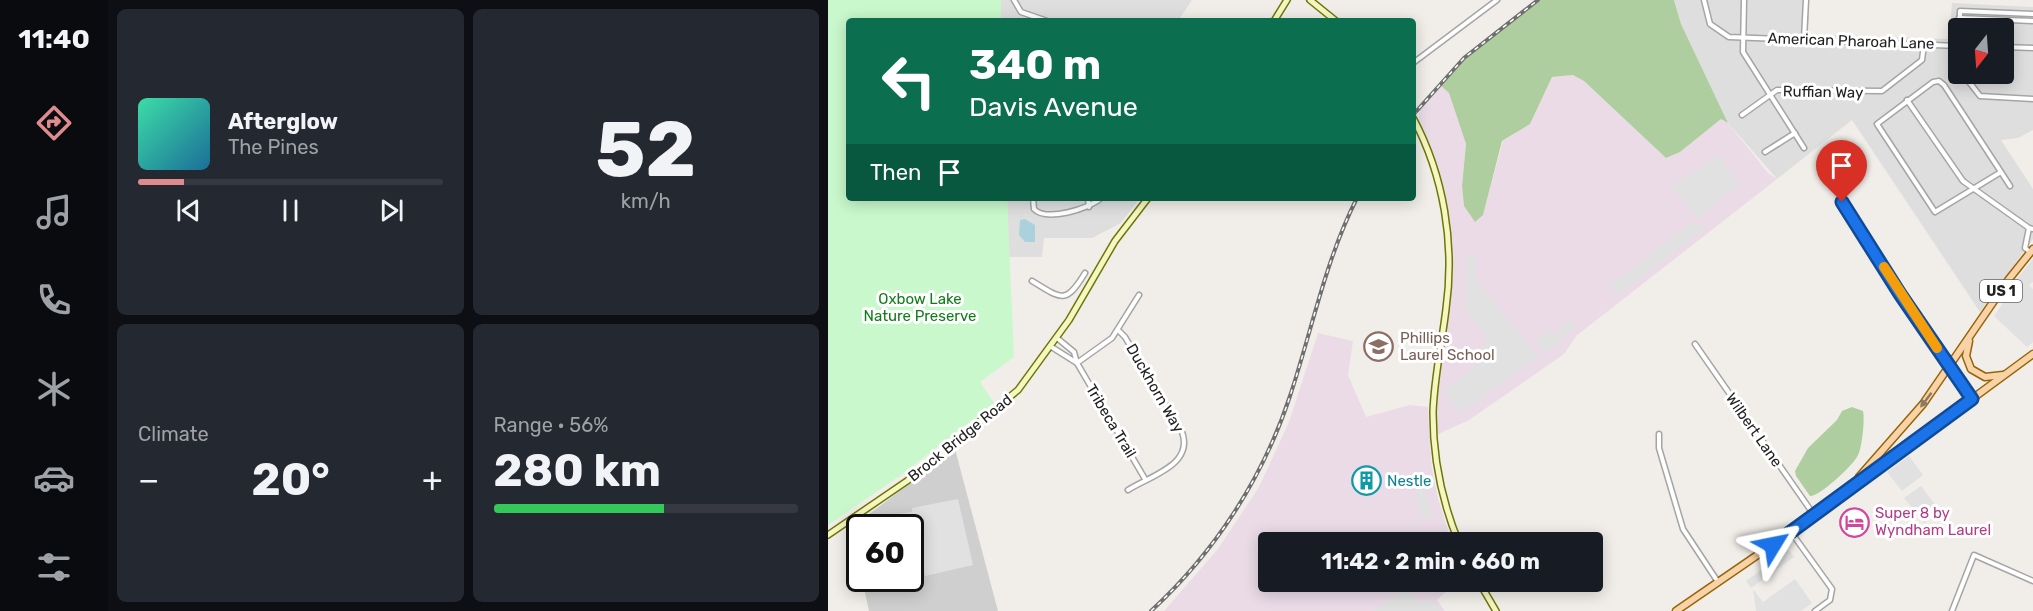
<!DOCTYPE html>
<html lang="en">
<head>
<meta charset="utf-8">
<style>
	:root { --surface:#171b24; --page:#242831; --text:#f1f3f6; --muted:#9ea1a6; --line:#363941; --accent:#df8a8e }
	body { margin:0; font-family:Rubik,sans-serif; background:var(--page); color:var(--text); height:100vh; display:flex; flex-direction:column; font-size:22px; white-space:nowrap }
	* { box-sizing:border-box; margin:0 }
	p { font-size:20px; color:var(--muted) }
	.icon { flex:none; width:33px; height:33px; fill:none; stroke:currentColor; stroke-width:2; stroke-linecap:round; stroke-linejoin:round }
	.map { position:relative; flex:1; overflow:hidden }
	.side { display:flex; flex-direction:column; gap:9px; padding:9px; background:#0d0f14; width:720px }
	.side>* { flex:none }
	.hud { position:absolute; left:18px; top:18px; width:570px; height:183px; border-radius:6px; box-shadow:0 3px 15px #0003; background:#0b6e4f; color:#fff; overflow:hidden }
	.needle { width:39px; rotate:197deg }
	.fabs { position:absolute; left:1120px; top:18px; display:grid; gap:12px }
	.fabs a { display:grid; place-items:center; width:66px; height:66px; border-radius:6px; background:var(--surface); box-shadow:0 3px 15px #0003; font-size:30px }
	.speed { position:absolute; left:18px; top:514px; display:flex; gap:12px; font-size:30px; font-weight:700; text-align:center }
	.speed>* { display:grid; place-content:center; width:78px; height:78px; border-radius:50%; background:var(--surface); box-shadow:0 3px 15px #0003; line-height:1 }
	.speed .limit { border:3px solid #111; border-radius:9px; background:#fff; color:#111 }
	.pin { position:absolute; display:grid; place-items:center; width:51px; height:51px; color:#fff; margin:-62px -26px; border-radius:50% 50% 50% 0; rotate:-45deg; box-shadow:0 0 6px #0007 }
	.pin .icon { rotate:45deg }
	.me { position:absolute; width:66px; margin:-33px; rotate:55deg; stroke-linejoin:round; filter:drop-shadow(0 0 4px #0008) }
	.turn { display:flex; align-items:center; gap:21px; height:126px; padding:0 24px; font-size:27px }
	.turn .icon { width:78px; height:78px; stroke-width:2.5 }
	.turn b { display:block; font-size:42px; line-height:51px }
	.then { display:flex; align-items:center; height:57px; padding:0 24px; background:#0003; gap:12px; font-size:22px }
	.big { font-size:45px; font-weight:700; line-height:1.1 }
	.side .tile { flex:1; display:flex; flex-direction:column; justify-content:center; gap:9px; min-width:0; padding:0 21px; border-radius:9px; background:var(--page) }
	.side .dial { align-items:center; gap:0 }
	.dial b { font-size:78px; line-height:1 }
	.song { display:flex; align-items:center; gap:18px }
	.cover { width:72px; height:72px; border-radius:9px; background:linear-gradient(135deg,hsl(160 70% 55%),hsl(200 70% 35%)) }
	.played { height:6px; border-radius:3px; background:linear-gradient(90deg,var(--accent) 15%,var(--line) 15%) }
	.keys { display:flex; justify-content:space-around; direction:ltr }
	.heat { display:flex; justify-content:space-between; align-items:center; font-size:33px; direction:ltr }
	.charge { height:9px; border-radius:4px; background:linear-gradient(90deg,#34c759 56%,var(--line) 0) }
	.side .tiles { flex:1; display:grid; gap:9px; grid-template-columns:repeat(2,1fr) }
	.trip { position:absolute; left:430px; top:532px; width:345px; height:60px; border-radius:6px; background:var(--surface); box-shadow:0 3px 15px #0003; font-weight:700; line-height:60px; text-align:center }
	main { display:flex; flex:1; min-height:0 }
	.menu { display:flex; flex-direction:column; width:108px; justify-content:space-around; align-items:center; background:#090b0e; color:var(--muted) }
	.menu .icon { width:42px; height:42px }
	.menu .selected { color:var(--accent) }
	.menu b { font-size:27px; color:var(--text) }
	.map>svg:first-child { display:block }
	.residential { fill:#dfdede; fill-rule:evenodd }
	.industrial { fill:#eadbe7 }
	.religious { fill:#cfcfcf }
	.forest { fill:#aece9f }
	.park { fill:#c9f8cc }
	.parking { fill:#e1e1e1 }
	.water { fill:#abd2dc }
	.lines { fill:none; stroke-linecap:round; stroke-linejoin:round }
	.street-casing { stroke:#a5a5a5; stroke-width:7 }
	.secondary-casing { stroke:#6d760a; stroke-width:8 }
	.primary-casing { stroke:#976407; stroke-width:9 }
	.street { stroke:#fff; stroke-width:4 }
	.secondary { stroke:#f6f7c0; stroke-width:5 }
	.primary { stroke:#f8d3a7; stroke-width:6 }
	.rail-casing { stroke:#6f6f6f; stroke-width:4 }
	.rail { stroke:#fff; stroke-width:1.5; stroke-dasharray:4.5; stroke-linecap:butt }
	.oneway { fill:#8c7a64 }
	.route-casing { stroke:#114b97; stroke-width:15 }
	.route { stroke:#1a73e8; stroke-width:10 }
	.slow { stroke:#f59e0b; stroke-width:10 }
	.labels { text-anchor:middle; stroke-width:6; stroke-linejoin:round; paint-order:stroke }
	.shield { fill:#fff; stroke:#646464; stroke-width:1.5 }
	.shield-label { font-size:14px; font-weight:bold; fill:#212121 }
	.street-label { font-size:15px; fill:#212121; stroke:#fff }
	.park-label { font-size:15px; fill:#117d18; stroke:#fff }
	.education-label { font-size:15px; fill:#785e54; stroke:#fff; text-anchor:start }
	.culture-label { font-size:15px; fill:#0d838f; stroke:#fff; text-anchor:start }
	.hotel-label { font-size:15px; fill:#b23c85; stroke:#fff; text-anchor:start }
</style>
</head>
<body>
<main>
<nav class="menu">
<b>11:40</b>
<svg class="icon selected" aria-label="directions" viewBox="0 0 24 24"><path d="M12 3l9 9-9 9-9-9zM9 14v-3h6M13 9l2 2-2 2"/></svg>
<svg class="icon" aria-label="music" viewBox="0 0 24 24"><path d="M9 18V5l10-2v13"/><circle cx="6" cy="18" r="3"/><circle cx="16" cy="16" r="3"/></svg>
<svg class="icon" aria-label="phone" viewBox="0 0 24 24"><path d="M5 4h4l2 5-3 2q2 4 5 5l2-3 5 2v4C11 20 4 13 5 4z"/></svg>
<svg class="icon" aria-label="climate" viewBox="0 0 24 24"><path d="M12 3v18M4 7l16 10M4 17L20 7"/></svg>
<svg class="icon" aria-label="car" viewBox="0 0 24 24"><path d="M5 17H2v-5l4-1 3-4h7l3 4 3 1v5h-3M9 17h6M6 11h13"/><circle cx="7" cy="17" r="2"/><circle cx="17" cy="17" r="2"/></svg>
<svg class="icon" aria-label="filters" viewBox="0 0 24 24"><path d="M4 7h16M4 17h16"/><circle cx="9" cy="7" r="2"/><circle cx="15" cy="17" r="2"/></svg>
</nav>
<section class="side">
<div class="tiles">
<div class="tile">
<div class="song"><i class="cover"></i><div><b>Afterglow</b><p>The Pines</p></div></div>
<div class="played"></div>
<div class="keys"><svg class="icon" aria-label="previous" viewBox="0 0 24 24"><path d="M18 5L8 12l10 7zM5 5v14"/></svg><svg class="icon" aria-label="pause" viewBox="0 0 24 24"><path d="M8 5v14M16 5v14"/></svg><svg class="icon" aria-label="next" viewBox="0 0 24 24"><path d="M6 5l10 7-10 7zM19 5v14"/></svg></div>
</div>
<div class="tile dial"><b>52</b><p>km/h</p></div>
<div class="tile"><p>Climate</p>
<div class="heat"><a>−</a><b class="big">20°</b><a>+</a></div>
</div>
<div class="tile"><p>Range · 56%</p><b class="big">280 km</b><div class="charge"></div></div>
</div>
</section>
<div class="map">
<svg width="1205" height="611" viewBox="0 0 1205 611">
	<rect width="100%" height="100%" fill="#f1eee9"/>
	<g class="residential">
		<path d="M173 0H364L350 21H173Z"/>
		<path d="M846 0H981L980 34 1121 39 1124 3 1205 7V130L1190 138 1173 140 1205 189V239L1152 312 1024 120 949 179 900 123 853 24ZM1131 28H1176V74H1131Z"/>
		<path d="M179 198H312L293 223 264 238H216L214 257H181Z"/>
	</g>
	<g class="industrial">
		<path d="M745 75 756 81 838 158 852 152 893 119 900 123 940 173 949 179 748 336 736 354 641 420 606 436 607 392 614 336 621 244 608 174 590 127 592 106 611 84 621 93 638 144 634 186 636 206 647 221 655 214 675 141 702 124 724 77Z"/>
		<path d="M490 333 525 341 520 375 538 417 582 405 600 407 603 463 610 499 624 543H441V582H629L609 600 617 611H336L390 549 431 487 461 422Z"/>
	</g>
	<path class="religious" d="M127 449 170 611H41L34 579H82V528H32L31 567 23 528Z"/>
	<g class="forest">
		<path d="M712 0H846L853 24 900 123 893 119 852 152 838 158 756 81 745 75 724 77 702 124 674 141 655 215 647 222 636 206 634 186 638 144 621 93 611 84 652 44Z"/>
		<path d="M1024 407 1035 411C1037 420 1034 450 1029 457 1023 467 991 497 982 496L968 476 967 471 980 448 1009 420 1014 411Z"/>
	</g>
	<path class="park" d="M0 0H173V21H21V198H179L186 357 152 382 166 403 73 475 0 525Z"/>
	<g class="parking">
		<path d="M890 155 911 184 870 219 843 187Z"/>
		<path d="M863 222 879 227 789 296 782 285Z"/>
		<path d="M638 256 648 257V279L710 357 632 413 616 391 651 362H659L654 346 660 338 637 311Z"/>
		<path d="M1205 259V282L1201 285 1205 289V342L1199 347 1166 316 1189 283 1188 280Z"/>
		<path d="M742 321 749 327 715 354 708 340 721 331 724 335Z"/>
		<path d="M1081 456 1095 475 1074 491 1059 472Z"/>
		<path d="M595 480 604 517 600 518 593 517 586 485Z"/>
		<path d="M1093 486 1112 511 1096 523 1076 498Z"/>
		<path d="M130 499 145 565 97 576 96 572 83 574 82 528H64L63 520 70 514 84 512V508Z"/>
		<path d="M961 550 966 557 923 588 918 581Z"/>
		<path d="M967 579 984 603 973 611H928L925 589 935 602Z"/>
		<path d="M574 590 578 593 581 591 589 602 604 600 613 611H545Z"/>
	</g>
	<path class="water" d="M197 219 207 225V242H197L191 235 192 220Z"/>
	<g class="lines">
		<defs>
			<g id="street">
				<path d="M186 0 193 12 219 21"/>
				<path d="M876 0 882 24 901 37 1131 46"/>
				<path d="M916 0 915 52 976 148"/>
				<path d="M1131 18 1205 21"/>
				<path d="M976 39 978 0"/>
				<path d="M1176 47 1205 48"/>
				<path d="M585 63 669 0"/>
				<path d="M1131 68 1132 11 1205 14"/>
				<path d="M1135 74 1152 96 1205 99"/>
				<path d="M1079 100 1135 181 1201 228 1205 229"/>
				<path d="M914 115 949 90 1054 91 1094 60 1096 44"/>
				<path d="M937 152 967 133"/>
				<path d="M1173 172 1107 212 1049 124 1105 82 1111 81 1116 85 1173 172 1182 186"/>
				<path d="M205 198 206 209C218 222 261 209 273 198"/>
				<path d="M260 198 261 207"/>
				<path d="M1014 202 1072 294 1144 399"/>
				<path d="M1201 228 1197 248 1202 252"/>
				<path d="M204 281C233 298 237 306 257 273"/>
				<path d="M311 295 284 338 249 363 317 479"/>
				<path d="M290 330 297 337 354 432C366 465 322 476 300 490"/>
				<path d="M867 344 986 515"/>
				<path d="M222 346 249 363 246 352 229 338"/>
				<path d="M831 434V448L855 529 890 582"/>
				<path d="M963 532 1004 589 1002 600 987 611"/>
				<path d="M1124 611 1146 555 1205 581"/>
			</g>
			<g id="secondary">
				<path d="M482 0 508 21"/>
				<path d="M446 21 459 0"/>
				<path d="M585 118C616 176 627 244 618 309 614 343 606 378 605 413 605 458 614 502 631 543"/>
				<path d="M0 535 79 481 190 390 241 320 287 241 320 198"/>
				<path d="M651 582 668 611"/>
			</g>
			<g id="primary">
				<path d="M1141 341 1138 356 1143 369 1157 377 1175 375"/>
				<path d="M1031 477 1095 404 1181 279 1205 249"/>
				<path d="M848 611 963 532 1205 354"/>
			</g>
		</defs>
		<use href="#street" class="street-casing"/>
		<use href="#secondary" class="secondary-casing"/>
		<use href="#primary" class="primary-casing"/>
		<use href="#street" class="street"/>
		<use href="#secondary" class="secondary"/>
		<use href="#primary" class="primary"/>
		<defs>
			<g id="rail">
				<path d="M585 115 636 58 710 0"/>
				<path d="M323 611C387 552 435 478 462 396 484 330 497 261 529 198"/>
			</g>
		</defs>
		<use href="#rail" class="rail-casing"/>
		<use href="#rail" class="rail"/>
	</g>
	<defs><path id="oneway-solid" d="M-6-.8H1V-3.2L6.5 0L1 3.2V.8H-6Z" transform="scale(1.5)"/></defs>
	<use class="oneway" href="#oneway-solid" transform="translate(1098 400) rotate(127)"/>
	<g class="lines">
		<defs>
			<path id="route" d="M945 545 1144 399 1072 294 1014 202"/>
		</defs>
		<use href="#route" class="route-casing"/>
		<use href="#route" class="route"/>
		<path class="slow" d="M1056 267 1109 348"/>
	</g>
	<defs>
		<symbol id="school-ring" viewBox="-11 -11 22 22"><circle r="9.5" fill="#fff" stroke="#8d6e63" stroke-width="1.5"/><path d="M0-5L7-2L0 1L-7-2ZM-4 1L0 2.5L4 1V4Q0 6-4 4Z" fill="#8d6e63"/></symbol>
		<symbol id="building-ring" viewBox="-11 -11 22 22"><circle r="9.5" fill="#fff" stroke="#0f9aa8" stroke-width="1.5"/><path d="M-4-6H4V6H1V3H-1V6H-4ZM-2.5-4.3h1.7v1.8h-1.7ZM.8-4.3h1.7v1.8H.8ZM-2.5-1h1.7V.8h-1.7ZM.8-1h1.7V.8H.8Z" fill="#0f9aa8"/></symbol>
		<symbol id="hotel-ring" viewBox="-11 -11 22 22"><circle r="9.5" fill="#fff" stroke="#d1479c" stroke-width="1.5"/><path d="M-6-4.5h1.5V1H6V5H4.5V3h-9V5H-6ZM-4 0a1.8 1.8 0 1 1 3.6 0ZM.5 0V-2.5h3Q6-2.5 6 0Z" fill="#d1479c"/></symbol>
	</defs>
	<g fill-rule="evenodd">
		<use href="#school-ring" x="534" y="330" width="33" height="33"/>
		<use href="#building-ring" x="522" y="464" width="33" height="33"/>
		<use href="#hotel-ring" x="1010" y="506" width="33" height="33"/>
	</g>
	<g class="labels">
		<rect class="shield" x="1152" y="280" width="42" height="22" rx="4.5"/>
		<g class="shield-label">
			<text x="1173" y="296">US 1</text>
		</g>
		<g class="street-label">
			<text transform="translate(1023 41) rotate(2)" y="5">American Pharoah Lane</text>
			<text transform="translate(995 92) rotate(1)" y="5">Ruffian Way</text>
			<text transform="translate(327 388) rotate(60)" y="5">Duckhorn Way</text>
			<text transform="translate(283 421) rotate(59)" y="5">Tribeca Trail</text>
			<text transform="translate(926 430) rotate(55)" y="5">Wilbert Lane</text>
			<text transform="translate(132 438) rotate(-39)" y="5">Brock Bridge Road</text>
		</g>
		<g class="park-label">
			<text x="92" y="304">Oxbow Lake<tspan x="92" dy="17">Nature Preserve</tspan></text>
		</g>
		<g class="education-label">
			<text x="572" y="343">Phillips<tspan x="572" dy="17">Laurel School</tspan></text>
		</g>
		<g class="culture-label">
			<text x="559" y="486">Nestle</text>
		</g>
		<g class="hotel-label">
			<text x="1047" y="518">Super 8 by<tspan x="1047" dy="17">Wyndham Laurel</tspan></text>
		</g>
	</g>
</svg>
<div class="fabs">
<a><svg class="needle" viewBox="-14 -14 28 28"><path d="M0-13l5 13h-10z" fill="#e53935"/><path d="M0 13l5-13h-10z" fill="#9ea1a6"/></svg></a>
</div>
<div class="speed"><div class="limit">60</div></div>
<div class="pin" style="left:1014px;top:202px;background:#d93025"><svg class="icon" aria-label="arrive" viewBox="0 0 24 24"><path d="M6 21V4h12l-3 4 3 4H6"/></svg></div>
<svg class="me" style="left:945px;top:545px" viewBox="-20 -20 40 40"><path d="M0-17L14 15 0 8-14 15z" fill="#1a73e8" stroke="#fff" stroke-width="4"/></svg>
<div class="trip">11:42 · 2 min · 660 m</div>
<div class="hud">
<div class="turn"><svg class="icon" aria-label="left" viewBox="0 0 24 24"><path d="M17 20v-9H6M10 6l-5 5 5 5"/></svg><div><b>340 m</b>Davis Avenue</div></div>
<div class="then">Then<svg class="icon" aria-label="arrive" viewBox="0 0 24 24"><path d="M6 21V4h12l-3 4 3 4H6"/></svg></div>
</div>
</div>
</main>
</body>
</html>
